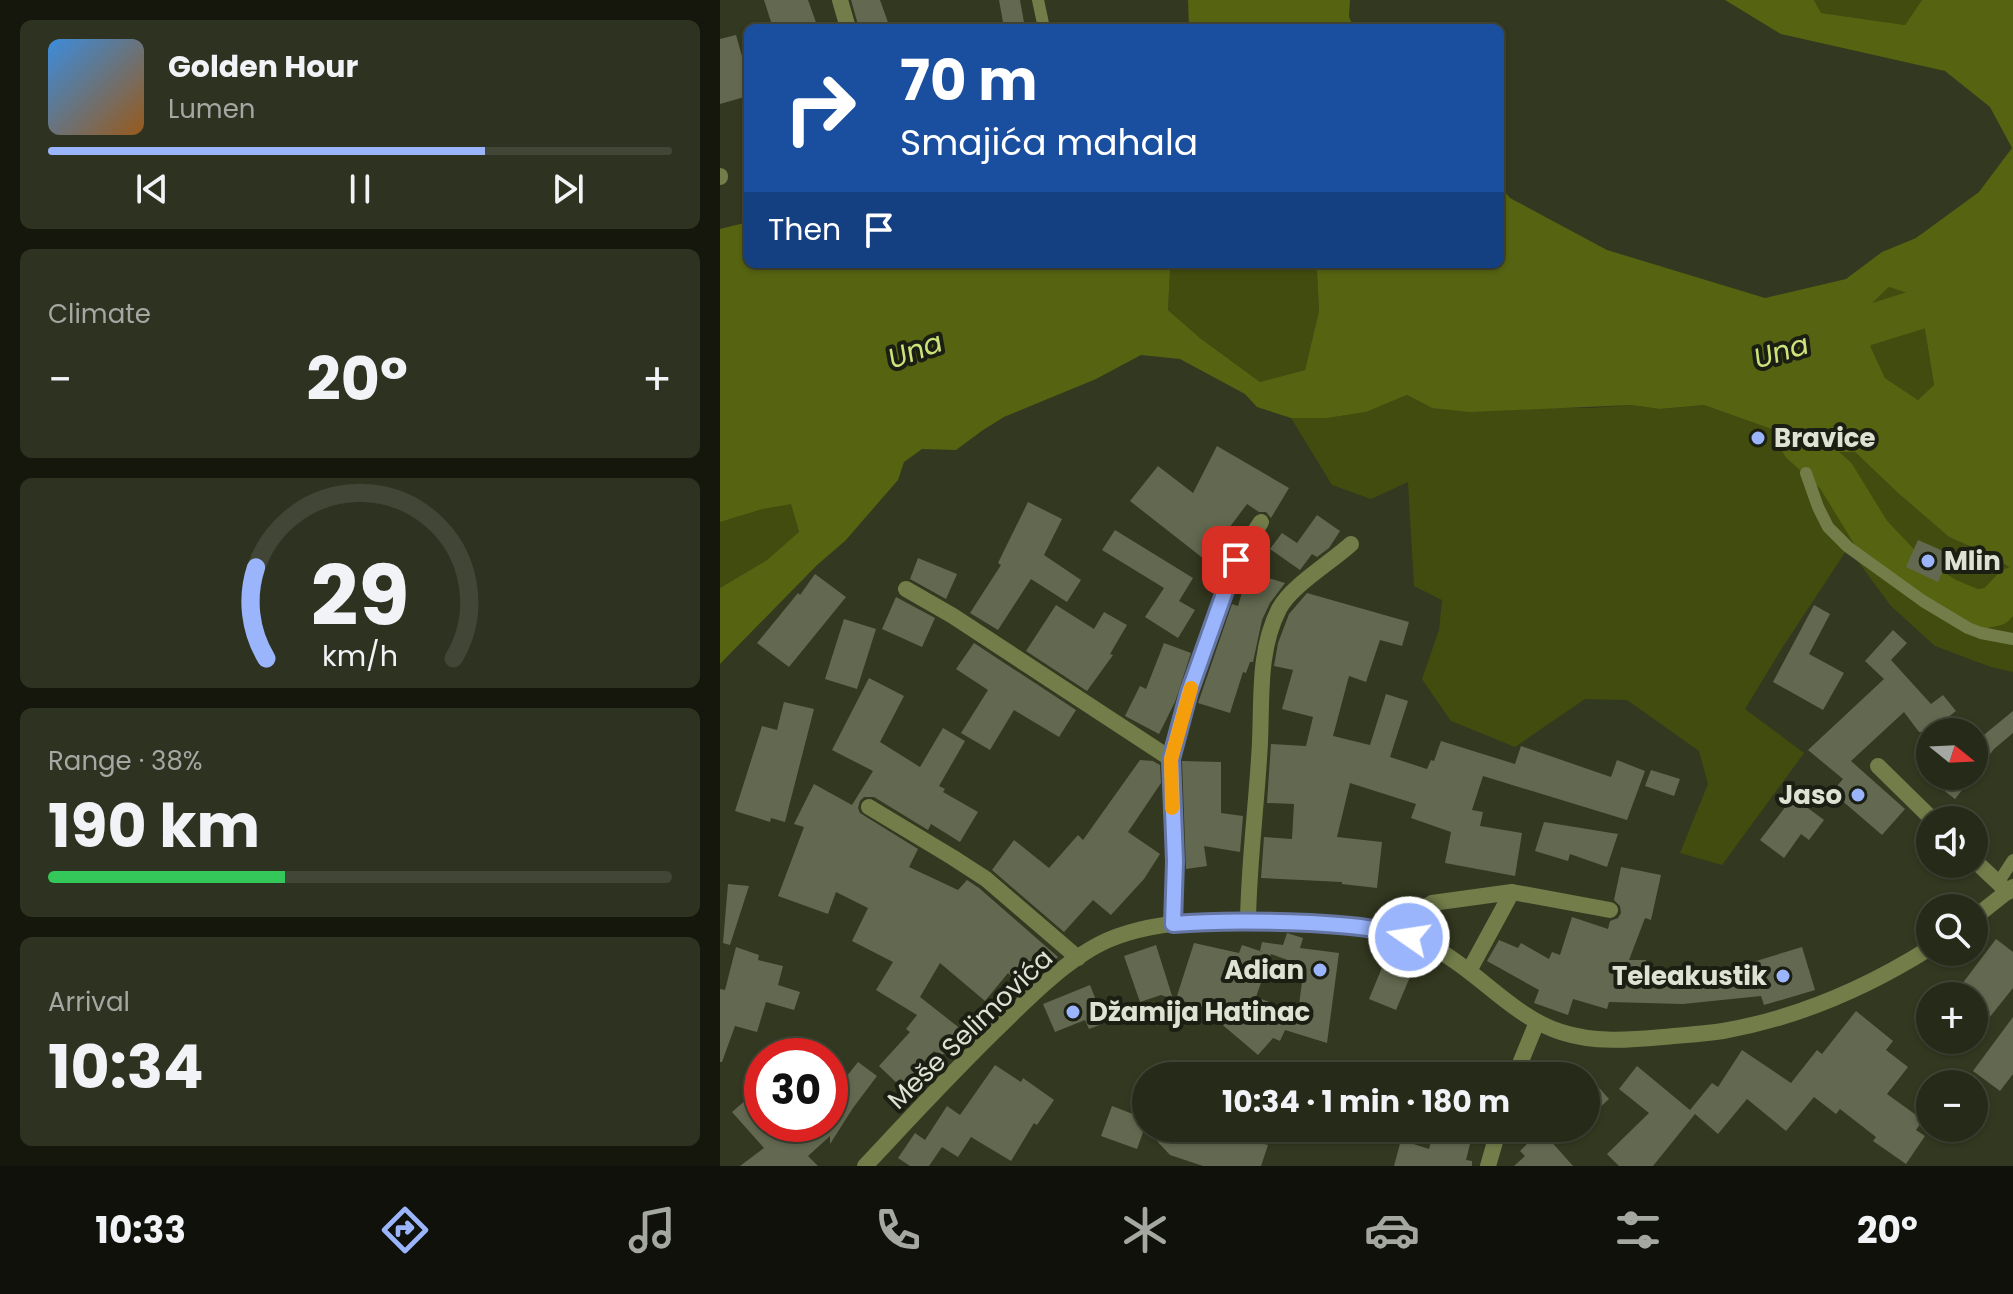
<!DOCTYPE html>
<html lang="en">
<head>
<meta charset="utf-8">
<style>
	:root { --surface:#262a18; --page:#2e3221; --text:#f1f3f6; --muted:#a4a7a2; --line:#424637; --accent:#9bb5fd }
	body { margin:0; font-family:Poppins,sans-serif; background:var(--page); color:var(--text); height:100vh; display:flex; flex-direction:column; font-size:30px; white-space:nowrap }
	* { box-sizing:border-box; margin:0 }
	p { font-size:26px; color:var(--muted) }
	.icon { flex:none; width:44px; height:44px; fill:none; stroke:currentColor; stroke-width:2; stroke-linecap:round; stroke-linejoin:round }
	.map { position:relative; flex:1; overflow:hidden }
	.details { display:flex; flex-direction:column; gap:20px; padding:20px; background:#15170d; width:720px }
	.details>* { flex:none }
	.hud { position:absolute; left:24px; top:24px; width:760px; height:244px; border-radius:12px; box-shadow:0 2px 6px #0004,0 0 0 2px var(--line); background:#1a4fa0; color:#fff; overflow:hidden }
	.needle { width:52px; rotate:108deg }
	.buttons { position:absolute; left:1196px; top:718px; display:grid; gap:16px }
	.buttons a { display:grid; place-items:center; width:72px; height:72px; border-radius:50%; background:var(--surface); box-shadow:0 2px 6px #0004,0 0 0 2px var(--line); font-size:40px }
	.speed { position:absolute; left:24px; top:1038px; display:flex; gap:16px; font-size:40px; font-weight:700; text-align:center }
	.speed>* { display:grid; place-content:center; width:104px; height:104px; border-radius:50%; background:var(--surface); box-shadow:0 2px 6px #0004,0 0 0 2px var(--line); line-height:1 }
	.speed .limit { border:12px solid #d22; background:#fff; color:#111 }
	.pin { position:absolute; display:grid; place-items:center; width:68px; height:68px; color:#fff; margin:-34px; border-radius:16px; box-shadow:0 4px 12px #0006 }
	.me { position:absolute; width:88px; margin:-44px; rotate:283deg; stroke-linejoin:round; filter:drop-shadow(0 0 6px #0008) }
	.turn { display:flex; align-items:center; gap:28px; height:168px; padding:0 24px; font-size:36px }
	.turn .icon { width:104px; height:104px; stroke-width:2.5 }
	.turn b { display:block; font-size:56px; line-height:68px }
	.then { display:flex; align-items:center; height:76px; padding:0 24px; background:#0003; gap:16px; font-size:30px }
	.big { font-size:60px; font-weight:700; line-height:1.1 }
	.details .card { flex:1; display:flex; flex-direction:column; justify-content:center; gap:12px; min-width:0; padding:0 28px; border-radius:12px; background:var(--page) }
	.details .dial { align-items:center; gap:0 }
	.dial svg { height:208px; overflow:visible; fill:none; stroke:var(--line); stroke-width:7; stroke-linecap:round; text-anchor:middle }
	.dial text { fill:var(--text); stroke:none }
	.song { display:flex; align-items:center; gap:24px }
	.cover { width:96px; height:96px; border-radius:12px; background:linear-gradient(135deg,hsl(210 70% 55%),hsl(30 70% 35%)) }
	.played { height:8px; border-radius:4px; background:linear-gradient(90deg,var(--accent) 70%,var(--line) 70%) }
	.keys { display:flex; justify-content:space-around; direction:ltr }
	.heat { display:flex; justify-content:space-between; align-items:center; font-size:44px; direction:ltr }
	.charge { height:12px; border-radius:6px; background:linear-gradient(90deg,#34c759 38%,var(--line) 0) }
	.trip { position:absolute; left:412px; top:1062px; width:468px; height:80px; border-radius:40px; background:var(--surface); box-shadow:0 2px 6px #0004,0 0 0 2px var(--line); font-weight:700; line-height:80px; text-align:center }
	.menu { display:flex; height:128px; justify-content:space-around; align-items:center; background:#0f110a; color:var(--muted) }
	.menu .icon { width:56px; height:56px }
	.menu .selected { color:var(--accent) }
	.menu b { font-size:36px; color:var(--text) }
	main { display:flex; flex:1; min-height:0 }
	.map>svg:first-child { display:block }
	.green { fill:#424c0e }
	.water { fill:#566310; fill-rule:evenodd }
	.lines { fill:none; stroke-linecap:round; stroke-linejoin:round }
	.river { stroke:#566310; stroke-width:40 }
	.building { fill:#636950; fill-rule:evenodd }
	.service { stroke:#727d4a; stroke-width:12 }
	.minor { stroke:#727d4a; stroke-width:16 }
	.route-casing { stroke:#6576a4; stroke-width:20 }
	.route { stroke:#9bb5fd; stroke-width:14 }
	.slow { stroke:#f59e0b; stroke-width:14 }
	.poi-dot { fill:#9bb5fd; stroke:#1b1e13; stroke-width:3 }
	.labels { text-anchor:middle; stroke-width:8; stroke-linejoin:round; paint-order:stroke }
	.poi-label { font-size:26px; font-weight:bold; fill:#dee2d3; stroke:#1b1e13; text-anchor:start }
	.street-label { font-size:26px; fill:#dee2d3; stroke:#1b1e13 }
	.water-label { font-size:28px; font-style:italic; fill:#cde37a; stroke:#1b1e13 }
</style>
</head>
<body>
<main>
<section class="details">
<div class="card">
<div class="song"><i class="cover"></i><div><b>Golden Hour</b><p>Lumen</p></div></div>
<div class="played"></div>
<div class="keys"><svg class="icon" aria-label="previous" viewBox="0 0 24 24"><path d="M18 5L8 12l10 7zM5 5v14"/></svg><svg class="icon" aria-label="pause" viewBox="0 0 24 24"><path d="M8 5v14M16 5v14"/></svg><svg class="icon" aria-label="next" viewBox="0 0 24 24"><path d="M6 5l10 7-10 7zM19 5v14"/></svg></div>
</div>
<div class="card"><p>Climate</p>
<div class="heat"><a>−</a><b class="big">20°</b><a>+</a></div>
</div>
<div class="card dial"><svg viewBox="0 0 100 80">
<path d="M14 69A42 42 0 1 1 86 69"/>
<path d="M14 69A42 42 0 0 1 10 34" stroke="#9bb5fd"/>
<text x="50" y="56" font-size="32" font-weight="700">29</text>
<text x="50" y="72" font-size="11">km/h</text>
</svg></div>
<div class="card"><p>Range · 38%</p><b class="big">190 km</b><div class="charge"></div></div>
<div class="card"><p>Arrival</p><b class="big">10:34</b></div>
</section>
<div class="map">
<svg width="1293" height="1166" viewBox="0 0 1293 1166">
	<rect width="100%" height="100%" fill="#333820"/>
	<g class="green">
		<path d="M1094 0H1202L1185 25 1101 13Z"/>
		<path d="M453 264H590L597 271 599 311 585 370 540 382 480 338 448 310 450 271Z"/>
		<path d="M1169 287 1193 295 1204 324 1214 386 1198 400 1165 378 1151 348 1146 309Z"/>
		<path d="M687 395 712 408H871L911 405 940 409 984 405 1057 431 1073 443 1111 452H1135L1178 493 1229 537 1274 557 1293 570V672L1271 667 1215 646 1171 606 1128 548 1064 645 1025 709 1084 753 1002 865 960 853 988 784 979 751 907 700 865 699 795 747 731 721 702 679 719 630 722 600 694 586 688 482 651 499 612 485 571 418H608L646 412Z"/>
		<path d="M71 503 79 533 47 560 0 588V522L43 509Z"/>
	</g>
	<g class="water">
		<path d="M468 0H630L629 17 634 28H469Z"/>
		<path d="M1005 0H1094L1101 13 1185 25 1202 0H1293V570L1274 557 1229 537 1178 493 1135 452H1111L1072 443 1057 431 984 405 940 409 911 405 750 412 712 408 687 395 646 412 608 418H571L537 407 525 394 460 359 421 355 376 379 284 417 263 430 236 450 202 449 184 462 178 480 125 541 97 565 0 664V588L47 560 79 532 71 504 43 509 0 522V229L28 222V264H453L450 271 448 310 480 338 540 382 585 370 599 311 597 271 590 264H780V186L790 198 887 250 1045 298 1126 279 1162 252 1196 238 1259 192 1292 148 1270 107 1225 71 1061 34ZM1169 287 1193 295 1204 324 1214 385 1198 400 1165 378 1151 348 1146 309Z"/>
	</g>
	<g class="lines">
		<g class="river">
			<path d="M1097 341 1293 280"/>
			<path d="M1081 444 1116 476 1151 533 1190 574 1227 598 1256 610 1275 606 1293 587"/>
		</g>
	</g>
	<g class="building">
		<path d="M44 0H88L98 28H53Z"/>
		<path d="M131 0H160L170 28H139Z"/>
		<path d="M279 0H300L305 28H284Z"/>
		<path d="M16 35 28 77V96L0 104V39Z"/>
		<path d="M497 446 569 488 551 518 546 512H539L527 504 500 540 497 538 484 559 410 501 438 466 473 493Z"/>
		<path d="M308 502 342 519 324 555 361 580 347 602 311 579 278 630 250 613 281 565 278 563Z"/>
		<path d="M597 515 620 531 609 548 597 557 592 554 580 570 550 549 562 533 577 543Z"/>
		<path d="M395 530 473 578 459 601 475 610 458 638 425 617 444 588 382 550Z"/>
		<path d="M1198 540 1230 554 1218 582 1186 567Z"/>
		<path d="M1245 549 1265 557 1259 573 1238 565Z"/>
		<path d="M198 558 237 574 226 599 190 579Z"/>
		<path d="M528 572 565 583 550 603 542 620 533 662H530L526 673 523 672 510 713 478 703 512 604 518 606Z"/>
		<path d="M95 574 126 597 69 667 37 643 78 593 80 595Z"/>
		<path d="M587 593 689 622 682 646 660 640 646 682 629 676 613 736 650 745 666 694 688 701 670 757 707 769 711 760 714 761 721 741 795 764 801 746 891 777 897 760 925 771 907 820 763 776 752 810 763 812 760 826 802 833 795 876 725 863 731 832 691 818 696 804 630 783 617 837 662 842 657 888 622 884V882L541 878 544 837 572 839 574 804 547 803 551 744 586 746 593 717 562 709 573 670 554 666 558 643 569 614Z"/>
		<path d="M176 597 215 618 202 647 162 629Z"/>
		<path d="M336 605 374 629 384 612 407 625 390 654 393 655 367 691 306 651Z"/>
		<path d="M1094 605 1110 614 1089 654 1124 673 1103 710 1053 682Z"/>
		<path d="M124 619 156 629 137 689 105 679Z"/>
		<path d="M1173 630 1187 643 1171 660 1211 704 1223 695 1236 711 1227 718 1238 732H1199L1184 712 1131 761 1185 809 1162 835 1112 792 1123 779 1088 750 1164 679 1145 661Z"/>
		<path d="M254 643 356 710 339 737 294 710 270 750 241 733 268 690 236 669Z"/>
		<path d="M444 643 471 653 455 702 439 734 405 716 420 686 426 689Z"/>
		<path d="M149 678 184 696 160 742 200 767 223 728 245 741 219 786 225 789 223 792 258 812 240 842 211 824 208 830 154 797H144L140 801 138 808 140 813 198 849 189 867 238 890 247 880 259 888 338 957 316 976 304 964 291 976 288 973 265 1001 220 963 200 997 242 1030 221 1057 214 1051 181 1087 159 1066 190 1032 186 1029 197 1015 156 990 173 962 132 941 148 908 116 892 108 914 58 896 84 827 74 824 94 784 132 805 153 771 112 750Z"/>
		<path d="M64 702 94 709 65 822 51 818 50 822 15 811 42 726 57 730Z"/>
		<path d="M1293 711V733L1274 749 1254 775V743Z"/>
		<path d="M420 760 433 761 440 765 441 783 408 832 440 854 424 879 391 915 373 900 344 932 272 870 294 840 329 868 358 835 363 840Z"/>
		<path d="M462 761 501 762V813L523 816 520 852 484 846 487 866 466 869Z"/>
		<path d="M931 770 960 779 954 796 925 786Z"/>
		<path d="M1205 776H1253L1235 799Z"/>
		<path d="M1073 797 1104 820 1089 840 1081 834 1064 858 1040 840Z"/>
		<path d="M824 822 898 834 887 867 850 854 848 861 815 851Z"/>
		<path d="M901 867 941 875 931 920 925 918 909 960H926V976L1020 966 1082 947 1095 990 1044 1005 1041 996 963 1004 889 1002 887 1009 853 999 848 1015 814 1003 819 990 767 961 779 940 798 948 801 943 829 959 832 952 840 955 852 917 888 929 890 921 898 918 901 913 900 906 894 900Z"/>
		<path d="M8 884 29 886 10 945 3 943Z"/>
		<path d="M567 933 583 938 580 948 619 953 607 1043 565 1030 560 1041 553 1038 538 1055 491 1015 494 1010 456 999 474 943 519 953 522 945 543 952 540 951 542 942 563 945ZM551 954 584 966 578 1013 536 997Z"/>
		<path d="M1276 939 1293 952V988L1269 1018 1254 1006V996H1233Z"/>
		<path d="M436 945 453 999 441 995 420 1002 404 956Z"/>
		<path d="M16 947 39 955 38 960 63 966 58 985 80 992 74 1010 46 1002 37 1032 15 1026 2 1062H0V989L5 990Z"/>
		<path d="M668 953 695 965 676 1010 649 999Z"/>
		<path d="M370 985 385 1023 369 1029 365 1020 335 1032 323 1004Z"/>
		<path d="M1136 1011 1173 1041 1166 1050 1188 1067 1167 1094 1203 1120 1196 1130 1205 1136 1186 1164 1153 1141 1156 1137 1120 1109 1116 1114 1094 1097 1066 1131 1027 1099 998 1134 975 1114 933 1166H899L887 1154 929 1113 899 1089 917 1066 970 1110 992 1083 998 1087 1022 1050 1071 1083 1097 1050 1102 1054Z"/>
		<path d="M1293 1017V1074L1280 1091 1253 1071Z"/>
		<path d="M138 1062 157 1076 133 1108 110 1144V1136L88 1156 98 1166H20L44 1148 12 1112 42 1086V1124H110V1073L123 1081Z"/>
		<path d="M275 1065 301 1082 303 1078 334 1100 317 1125 314 1123 291 1161 251 1137 238 1157 222 1147 209 1166H190L178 1158 195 1133 205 1140 227 1106 240 1115Z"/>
		<path d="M866 1073 889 1099 866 1120Z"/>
		<path d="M392 1106 426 1119V1124L417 1149 381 1136Z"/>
		<path d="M452 1128H463L508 1143 512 1134 548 1145 541 1166H483L450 1155 437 1141Z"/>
		<path d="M715 1128H754L746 1160 752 1161V1166H674L681 1140 709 1149Z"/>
		<path d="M821 1130 853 1166H794L805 1156 800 1151Z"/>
	</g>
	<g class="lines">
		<g class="service">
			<path d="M318 0 324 28"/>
			<path d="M1086 473 1098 507 1108 527 1128 547 1203 601 1248 628 1261 633 1293 639"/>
			<path d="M1278 883 1293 860"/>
		</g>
		<g class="minor">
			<path d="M120 0 128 28"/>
			<path d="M0 176V177"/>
			<path d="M186 589 233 616 451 759"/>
			<path d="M1158 766 1213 820"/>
			<path d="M149 807 232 857 266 879 358 958"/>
			<path d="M1254 860 1288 892"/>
			<path d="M1254 918 1293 887"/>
			<path d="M528 920C529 860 537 802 540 742 542 698 538 650 559 609 571 586 610 563 631 544"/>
			<path d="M453 924 455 861 451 759 469 692 516 560 541 522"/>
			<path d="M689 937C693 921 697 911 712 903L792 892 890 910"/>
			<path d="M749 971 792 892"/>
			<path d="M795 1076 817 1022"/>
			<path d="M145 1166C191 1117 236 1068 284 1022 313 993 350 957 388 940 447 915 523 920 586 923 612 924 639 924 664 930 683 933 704 942 721 952 761 975 796 1018 841 1032 874 1043 910 1040 943 1037 963 1035 984 1034 1003 1031 1077 1018 1148 987 1210 948"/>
			<path d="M768 1166 779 1128"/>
		</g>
	</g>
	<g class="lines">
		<defs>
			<path id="route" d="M516 560 469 692 451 759 455 861 453 924C500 920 544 921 590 923 624 925 656 927 689 937"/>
		</defs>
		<use href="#route" class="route-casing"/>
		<use href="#route" class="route"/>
		<path class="slow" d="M452 808 451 759 471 688"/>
	</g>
	<g class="poi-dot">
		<circle cx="1038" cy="438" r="8"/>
		<circle cx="1208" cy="561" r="8"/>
		<circle cx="1138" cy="795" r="8"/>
		<circle cx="600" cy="970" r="8"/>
		<circle cx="1063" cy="976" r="8"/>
		<circle cx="353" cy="1012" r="8"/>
	</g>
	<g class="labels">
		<g class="poi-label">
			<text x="1054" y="447">Bravice</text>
			<text x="1224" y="570">Mlin</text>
			<text x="1122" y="804" text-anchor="end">Jaso</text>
			<text x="584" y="979" text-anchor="end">Adian</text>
			<text x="1047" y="985" text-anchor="end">Teleakustik</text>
			<text x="369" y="1021">Džamija Hatinac</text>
		</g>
		<g class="street-label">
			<text transform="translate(250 1029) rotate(-44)" y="9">Meše Selimovića</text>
		</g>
		<g class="water-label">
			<text transform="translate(195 350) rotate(-20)" y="10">Una</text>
			<text transform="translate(1061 351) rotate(-17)" y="10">Una</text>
		</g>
	</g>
</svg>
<div class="buttons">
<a><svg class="needle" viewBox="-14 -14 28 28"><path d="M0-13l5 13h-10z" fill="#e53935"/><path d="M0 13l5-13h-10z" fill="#a4a7a2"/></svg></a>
<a><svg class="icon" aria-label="sound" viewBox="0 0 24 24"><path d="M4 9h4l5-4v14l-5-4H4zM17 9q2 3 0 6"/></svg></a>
<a><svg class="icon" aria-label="search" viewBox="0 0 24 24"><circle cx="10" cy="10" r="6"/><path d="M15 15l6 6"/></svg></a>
<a>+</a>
<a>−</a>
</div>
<div class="speed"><div class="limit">30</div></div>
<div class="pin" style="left:516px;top:560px;background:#d93025"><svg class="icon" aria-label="arrive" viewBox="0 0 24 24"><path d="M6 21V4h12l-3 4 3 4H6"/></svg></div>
<svg class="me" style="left:689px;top:937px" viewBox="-20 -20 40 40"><circle r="17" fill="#9bb5fd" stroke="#fff" stroke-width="3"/><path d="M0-11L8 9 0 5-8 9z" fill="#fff"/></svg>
<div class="trip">10:34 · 1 min · 180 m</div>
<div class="hud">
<div class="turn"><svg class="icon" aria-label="right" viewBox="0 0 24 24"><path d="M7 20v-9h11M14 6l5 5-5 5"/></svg><div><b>70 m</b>Smajića mahala</div></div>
<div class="then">Then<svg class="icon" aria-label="arrive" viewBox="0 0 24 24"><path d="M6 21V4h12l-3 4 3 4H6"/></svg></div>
</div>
</div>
</main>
<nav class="menu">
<b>10:33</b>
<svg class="icon selected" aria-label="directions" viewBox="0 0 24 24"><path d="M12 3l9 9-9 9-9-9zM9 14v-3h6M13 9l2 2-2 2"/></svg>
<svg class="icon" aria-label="music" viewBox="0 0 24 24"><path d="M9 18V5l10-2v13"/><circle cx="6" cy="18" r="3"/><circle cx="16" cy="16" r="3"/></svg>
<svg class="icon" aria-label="phone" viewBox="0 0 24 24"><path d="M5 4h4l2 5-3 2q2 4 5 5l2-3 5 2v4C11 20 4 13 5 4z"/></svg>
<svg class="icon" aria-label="climate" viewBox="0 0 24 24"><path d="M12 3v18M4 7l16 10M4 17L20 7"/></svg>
<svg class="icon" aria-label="car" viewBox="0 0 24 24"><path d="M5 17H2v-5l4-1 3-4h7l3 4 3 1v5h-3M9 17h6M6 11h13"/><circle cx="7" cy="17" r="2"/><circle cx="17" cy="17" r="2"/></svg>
<svg class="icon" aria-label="filters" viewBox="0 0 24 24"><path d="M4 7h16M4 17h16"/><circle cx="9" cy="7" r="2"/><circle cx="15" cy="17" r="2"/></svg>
<b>20°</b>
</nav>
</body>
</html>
